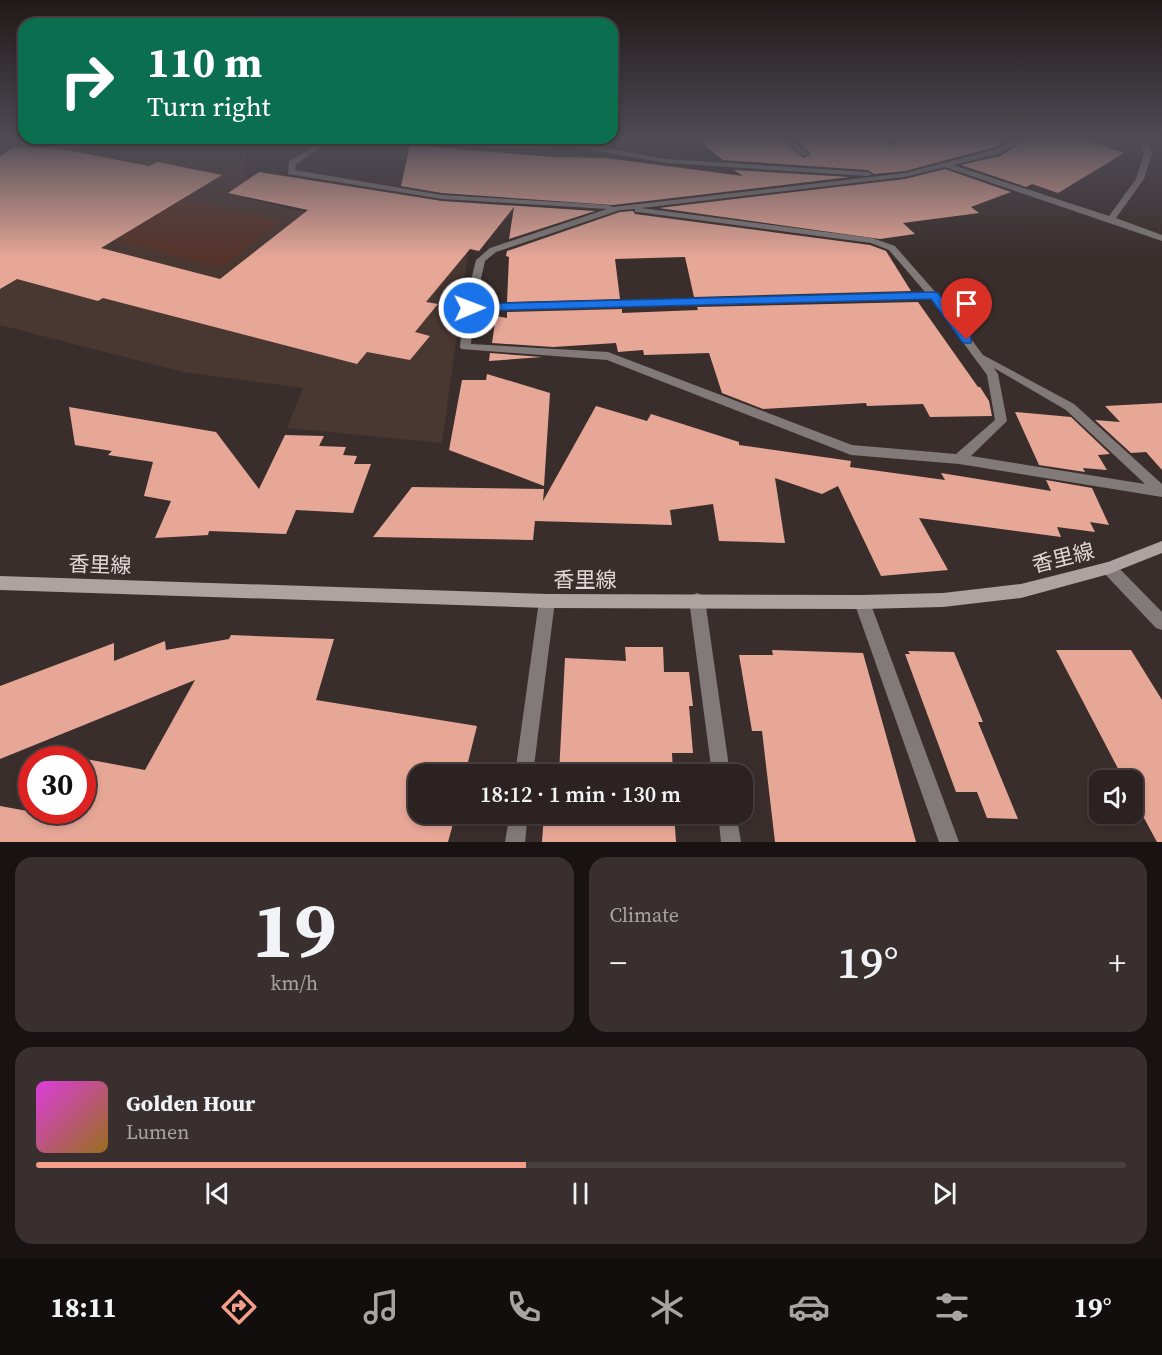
<!DOCTYPE html>
<html lang="en">
<head>
<meta charset="utf-8">
<style>
	:root { --surface:#2c2221; --page:#382f2e; --text:#f1f3f6; --muted:#a6a4a5; --line:#483f3f; --accent:#f49e89 }
	body { margin:0; font-family:"Source Serif 4","Noto Sans JP",serif; background:var(--page); color:var(--text); height:100vh; display:flex; flex-direction:column; font-size:22px; white-space:nowrap }
	* { box-sizing:border-box; margin:0 }
	p { font-size:20px; color:var(--muted) }
	.icon { flex:none; width:33px; height:33px; fill:none; stroke:currentColor; stroke-width:2; stroke-linecap:round; stroke-linejoin:round }
	.map { position:relative; height:842px; overflow:hidden }
	.panel { display:flex; flex-direction:column; gap:15px; padding:15px; background:#181312; flex:1 }
	.panel>* { flex:none }
	.hud { position:absolute; left:18px; top:18px; width:600px; height:126px; border-radius:18px; box-shadow:0 3px 9px #0003,0 0 0 2px var(--line); background:#0b6e4f; color:#fff; overflow:hidden }
	.fabs { position:absolute; left:1089px; top:770px; display:grid; gap:12px }
	.fabs a { display:grid; place-items:center; width:54px; height:54px; border-radius:12px; background:var(--surface); box-shadow:0 3px 9px #0003,0 0 0 2px var(--line); font-size:30px }
	.speed { position:absolute; left:18px; top:746px; display:flex; gap:12px; font-size:30px; font-weight:700; text-align:center }
	.speed>* { display:grid; place-content:center; width:78px; height:78px; border-radius:50%; background:var(--surface); box-shadow:0 3px 9px #0003,0 0 0 2px var(--line); line-height:1 }
	.speed .limit { border:9px solid #d22; background:#fff; color:#111 }
	.pin { position:absolute; display:grid; place-items:center; width:51px; height:51px; color:#fff; margin:-62px -26px; border-radius:50% 50% 50% 0; rotate:-45deg; box-shadow:0 0 6px #0007 }
	.pin .icon { rotate:45deg }
	.me { position:absolute; width:66px; margin:-33px; rotate:89deg; stroke-linejoin:round; filter:drop-shadow(0 0 4px #0008) }
	.turn { display:flex; align-items:center; gap:21px; height:126px; padding:0 30px; font-size:27px }
	.turn .icon { width:78px; height:78px; stroke-width:2.5 }
	.turn b { display:block; font-size:42px; line-height:51px }
	.big { font-size:45px; font-weight:600; line-height:1.1 }
	.panel .tile { flex:1; display:flex; flex-direction:column; justify-content:center; gap:9px; min-width:0; padding:0 21px; border-radius:18px; background:var(--page) }
	.panel .dial { align-items:center; gap:0 }
	.dial b { font-size:78px; line-height:1 }
	.song { display:flex; align-items:center; gap:18px }
	.cover { width:72px; height:72px; border-radius:9px; background:linear-gradient(135deg,hsl(300 70% 55%),hsl(40 70% 35%)) }
	.played { height:6px; border-radius:3px; background:linear-gradient(90deg,var(--accent) 45%,var(--line) 45%) }
	.keys { display:flex; justify-content:space-around; direction:ltr }
	.heat { display:flex; justify-content:space-between; align-items:center; font-size:33px; direction:ltr }
	.panel .tiles { flex:1; display:grid; gap:15px; grid-template-columns:1fr 1fr }
	.tile:last-child { grid-column:span 2 }
	.trip { position:absolute; left:408px; top:764px; width:345px; height:60px; border-radius:18px; background:var(--surface); box-shadow:0 3px 9px #0003,0 0 0 2px var(--line); font-weight:600; line-height:60px; text-align:center }
	.dock { display:flex; height:96px; justify-content:space-around; align-items:center; background:#120e0d; color:var(--muted) }
	.dock .icon { width:42px; height:42px }
	.dock .current { color:var(--accent) }
	.dock b { font-size:27px; color:var(--text) }
	.map>svg:first-child { display:block }
	.built { fill:#493732 }
	.green { fill:#56332a }
	.building { fill:#e7a797 }
	.lines { fill:none; stroke-linecap:round; stroke-linejoin:round }
	.street { fill:#817a79; fill-rule:evenodd }
	.secondary { fill:#ada3a1; fill-rule:evenodd }
	.route { fill:#1a73e8; stroke:#114b97; stroke-width:1.5 }
	.labels { text-anchor:middle; stroke-width:6; stroke-linejoin:round; paint-order:stroke }
	.near-street-label { font-size:21px; fill:#e0d8d6; stroke:#3a2e2c }
</style>
</head>
<body>
<div class="map">
<svg width="1162" height="842" viewBox="0 0 1162 842">
	<rect width="100%" height="100%" fill="#3a2e2c"/>
	<path class="built" d="M17 141H155L245 148V198L410 237 468 254 442 443 287 428 303 388 183 372 0 325V149Z"/>
	<path class="green" d="M183 199 282 221 221 267 116 241Z"/>
	<g class="building">
		<path d="M699 141H782L803 158 811 154 796 141H886L893 146 898 141H1006L992 148 905 171 874 174 868 170 723 160Z"/>
		<path d="M1024 141H1089L1124 153 1058 193 1032 184 1026 187 961 165 1000 156Z"/>
		<path d="M410 145 553 157 606 158 743 176 734 170 850 177 613 205 442 193 401 186Z"/>
		<path d="M14 147 61 149 149 166 158 162 222 175 101 248 220 279 308 210 228 193 259 172 442 201 595 211 509 239 514 207 479 251 470 249 426 302 438 304 415 332 430 336 410 360 367 352 357 364 103 298 98 301 17 279 0 289V156Z"/>
		<path d="M945 169 1011 192 971 207 979 213 903 223 915 234 880 239 659 208 905 179Z"/>
		<path d="M633 211 635 214 870 245 886 251 911 291 694 297 685 257 615 259 620 299 507 302 509 257 506 256 507 251 620 212Z"/>
		<path d="M918 302 978 387H980L989 401 992 416 930 417 923 404 867 406 866 403 763 409 722 393 709 353 644 355 643 350 618 352 616 343 553 347 492 343 496 316 507 318V312L622 309V313L698 310 697 307Z"/>
		<path d="M490 353 542 357 489 361Z"/>
		<path d="M487 374 550 393 544 486 449 450 462 380H486Z"/>
		<path d="M1162 403V470L1146 452 1131 453 1095 420 1120 422 1105 406Z"/>
		<path d="M596 406 647 421 651 414 739 442V445L851 461 850 467 945 480 941 473 1051 491 1046 480 1092 488 1109 525 1090 522 1095 532 1057 527 1061 537 919 518 948 570 881 576 838 486 822 494 775 478 785 543 719 541 713 504 670 510 672 525 535 521 533 540 373 537 412 487 544 489 543 501Z"/>
		<path d="M69 407 216 432 259 489 285 435 324 436 319 446 346 447 343 455 357 456 354 464H371L353 513 296 510 286 534 209 531 208 535 155 538 171 501 144 496 153 462 108 455 112 451 75 445Z"/>
		<path d="M1015 412 1071 417 1110 454 1098 455 1107 470 1083 468 1085 472 1039 465Z"/>
		<path d="M231 635 334 639 316 700 477 726 465 774H418V813H456L448 842H0V806L39 813 41 810H82V759H73L75 757 145 770 195 680 0 759V686L114 643V661L165 641 166 650 229 639Z"/>
		<path d="M625 647H663L664 672H689L693 706H689L693 753H672L673 774H559L565 658 626 661Z"/>
		<path d="M772 650 863 653 916 842H775L762 731H752L739 655H773Z"/>
		<path d="M1056 650H1131L1162 700V842H1157L1132 796V780H1124Z"/>
		<path d="M908 651 954 652 983 722H978L1018 819 987 818 977 792H956L905 654H910Z"/>
		<path d="M544 813H674L676 842H542Z"/>
	</g>
	<g class="lines">
		<g class="street">
			<path d="M311 141H318L322 147 296 164 295 170 442 195 609 205 613 207 905 173 993 150 1012 141H1022L999 154 953 165 1109 216 1136 179 1144 154 1140 141H1147L1152 154 1144 179 1116 218 1162 235V241L945 167 905 177 641 208 872 238 895 246 937 294 983 355 1074 404 1162 484V497L959 464 851 455 607 360 461 349 460 347 464 308 476 260 490 248 607 209 442 199 288 174 289 161 314 146ZM635 209V212H638L871 243 889 250 926 293 475 305 485 261 496 252 620 210ZM931 299 987 375 995 420 956 454 852 445 608 352 471 344 474 311ZM994 368 1066 410 1145 484 971 456 1007 421 998 374Z"/>
			<path d="M388 141 500 144 574 143 667 159 868 172 872 174 868 176 667 163 574 147 500 148Z"/>
			<path d="M784 141H792L809 154 802 156Z"/>
			<path d="M888 141H895L896 142 892 144Z"/>
			<path d="M1109 562 1114 563 1162 612V630L1156 628 1104 573 1102 568 1104 563Z"/>
			<path d="M697 593 702 595 705 600 730 774H712L689 600 692 595Z"/>
			<path d="M547 594 552 596 555 601 533 774H515L539 601 542 596Z"/>
			<path d="M862 595 867 597 870 602 959 842H939L854 602 857 597Z"/>
			<path d="M510 813H528L525 842H505Z"/>
			<path d="M718 813H736L741 842H721Z"/>
		</g>
		<path class="secondary" d="M1162 541V553L1109 574 1021 598 943 607 862 609 547 608 0 590V576L547 594 862 595 943 593 1021 584 1108 562Z"/>
	</g>
	<linearGradient id="sky" x2="0" y2="1"><stop stop-color="#201918"/><stop offset="0.54" stop-color="#4f4c56"/><stop offset="1" stop-color="#4f4c56" stop-opacity="0"/></linearGradient>
	<rect width="1162" height="259" fill="url(#sky)"/>
	<path class="route" d="M934 292 938 293 971 337V343H963L931 299 469 311 463 308 469 304Z"/>
	<g class="labels">
		<g class="near-street-label">
			<text transform="translate(1063 558) rotate(-14)" y="7">香里線</text>
			<text transform="translate(100 565) rotate(2)" y="7">香里線</text>
			<text x="585" y="587">香里線</text>
		</g>
	</g>
</svg>
<div class="fabs">
<a><svg class="icon" aria-label="sound" viewBox="0 0 24 24"><path d="M4 9h4l5-4v14l-5-4H4zM17 9q2 3 0 6"/></svg></a>
</div>
<div class="speed"><div class="limit">30</div></div>
<div class="pin" style="left:967px;top:340px;background:#d93025"><svg class="icon" aria-label="arrive" viewBox="0 0 24 24"><path d="M6 21V4h12l-3 4 3 4H6"/></svg></div>
<svg class="me" style="left:469px;top:308px" viewBox="-20 -20 40 40"><circle r="17" fill="#1a73e8" stroke="#fff" stroke-width="3"/><path d="M0-11L8 9 0 5-8 9z" fill="#fff"/></svg>
<div class="trip">18:12 · 1 min · 130 m</div>
<div class="hud">
<div class="turn"><svg class="icon" aria-label="right" viewBox="0 0 24 24"><path d="M7 20v-9h11M14 6l5 5-5 5"/></svg><div><b>110 m</b>Turn right</div></div>
</div>
</div>
<section class="panel">
<div class="tiles">
<div class="tile dial"><b>19</b><p>km/h</p></div>
<div class="tile"><p>Climate</p>
<div class="heat"><a>−</a><b class="big">19°</b><a>+</a></div>
</div>
<div class="tile">
<div class="song"><i class="cover"></i><div><b>Golden Hour</b><p>Lumen</p></div></div>
<div class="played"></div>
<div class="keys"><svg class="icon" aria-label="previous" viewBox="0 0 24 24"><path d="M18 5L8 12l10 7zM5 5v14"/></svg><svg class="icon" aria-label="pause" viewBox="0 0 24 24"><path d="M8 5v14M16 5v14"/></svg><svg class="icon" aria-label="next" viewBox="0 0 24 24"><path d="M6 5l10 7-10 7zM19 5v14"/></svg></div>
</div>
</div>
</section>
<nav class="dock">
<b>18:11</b>
<svg class="icon current" aria-label="directions" viewBox="0 0 24 24"><path d="M12 3l9 9-9 9-9-9zM9 14v-3h6M13 9l2 2-2 2"/></svg>
<svg class="icon" aria-label="music" viewBox="0 0 24 24"><path d="M9 18V5l10-2v13"/><circle cx="6" cy="18" r="3"/><circle cx="16" cy="16" r="3"/></svg>
<svg class="icon" aria-label="phone" viewBox="0 0 24 24"><path d="M5 4h4l2 5-3 2q2 4 5 5l2-3 5 2v4C11 20 4 13 5 4z"/></svg>
<svg class="icon" aria-label="climate" viewBox="0 0 24 24"><path d="M12 3v18M4 7l16 10M4 17L20 7"/></svg>
<svg class="icon" aria-label="car" viewBox="0 0 24 24"><path d="M5 17H2v-5l4-1 3-4h7l3 4 3 1v5h-3M9 17h6M6 11h13"/><circle cx="7" cy="17" r="2"/><circle cx="17" cy="17" r="2"/></svg>
<svg class="icon" aria-label="filters" viewBox="0 0 24 24"><path d="M4 7h16M4 17h16"/><circle cx="9" cy="7" r="2"/><circle cx="15" cy="17" r="2"/></svg>
<b>19°</b>
</nav>
</body>
</html>
